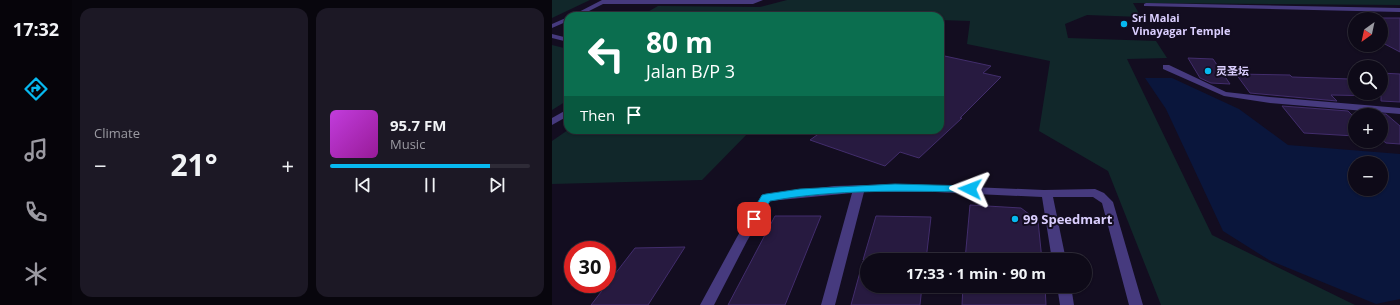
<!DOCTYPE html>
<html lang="en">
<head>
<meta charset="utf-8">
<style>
	:root { --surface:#0e0a18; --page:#1c1825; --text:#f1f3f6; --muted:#9b9aa2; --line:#2e2b37; --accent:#07b9f0 }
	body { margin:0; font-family:"Open Sans","Noto Sans SC",sans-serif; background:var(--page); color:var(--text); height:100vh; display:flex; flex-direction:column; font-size:15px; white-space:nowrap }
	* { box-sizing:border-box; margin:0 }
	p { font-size:13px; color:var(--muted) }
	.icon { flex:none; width:22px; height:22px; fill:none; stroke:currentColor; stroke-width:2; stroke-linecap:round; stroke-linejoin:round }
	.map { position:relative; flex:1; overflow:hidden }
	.details { display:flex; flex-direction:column; gap:8px; padding:8px; background:#08060d; width:480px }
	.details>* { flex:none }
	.banner { position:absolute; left:12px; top:12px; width:380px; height:122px; border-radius:12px; box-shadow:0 1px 3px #0004,0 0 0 1px var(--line); background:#0b6e4f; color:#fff; overflow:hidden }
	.needle { width:26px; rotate:213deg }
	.buttons { position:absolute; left:796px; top:12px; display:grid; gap:8px }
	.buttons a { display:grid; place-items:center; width:40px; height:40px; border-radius:50%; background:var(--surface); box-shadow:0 1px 3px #0004,0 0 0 1px var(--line); font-size:20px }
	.speed { position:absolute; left:12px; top:241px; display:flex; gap:8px; font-size:20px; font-weight:700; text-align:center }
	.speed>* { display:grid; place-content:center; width:52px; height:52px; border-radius:50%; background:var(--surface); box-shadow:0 1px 3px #0004,0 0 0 1px var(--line); line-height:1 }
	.speed .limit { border:6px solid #d22; background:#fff; color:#111 }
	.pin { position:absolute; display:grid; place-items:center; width:34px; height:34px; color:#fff; margin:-17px; border-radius:8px; box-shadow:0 2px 6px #0006 }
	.me { position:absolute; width:44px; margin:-22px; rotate:273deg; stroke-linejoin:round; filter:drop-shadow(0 0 3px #0008) }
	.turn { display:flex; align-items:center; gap:14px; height:84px; padding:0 16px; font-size:18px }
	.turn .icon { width:52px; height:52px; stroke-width:2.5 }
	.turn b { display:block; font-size:28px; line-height:34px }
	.then { display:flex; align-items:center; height:38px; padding:0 16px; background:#0003; gap:8px; font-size:15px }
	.big { font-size:30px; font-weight:700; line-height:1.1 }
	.details .card { flex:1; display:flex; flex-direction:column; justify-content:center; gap:6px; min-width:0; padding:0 14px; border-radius:12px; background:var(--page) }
	.song { display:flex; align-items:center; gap:12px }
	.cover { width:48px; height:48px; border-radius:6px; background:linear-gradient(135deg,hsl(290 70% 55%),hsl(300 70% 35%)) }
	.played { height:4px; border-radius:2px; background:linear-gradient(90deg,var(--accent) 80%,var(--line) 80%) }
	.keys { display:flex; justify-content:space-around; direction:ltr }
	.heat { display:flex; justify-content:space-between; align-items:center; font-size:22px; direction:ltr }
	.details .tiles { flex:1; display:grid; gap:8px; grid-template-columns:repeat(2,1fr) }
	.trip { position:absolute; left:308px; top:253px; width:232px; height:40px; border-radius:20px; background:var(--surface); box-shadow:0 1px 3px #0004,0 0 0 1px var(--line); font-weight:700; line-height:40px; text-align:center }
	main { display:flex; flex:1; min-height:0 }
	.dock { display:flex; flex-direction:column; width:72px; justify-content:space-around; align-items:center; background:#06040a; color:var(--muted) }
	.dock .icon { width:28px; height:28px }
	.dock .active { color:var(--accent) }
	.dock b { font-size:18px; color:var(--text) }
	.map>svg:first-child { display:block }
	.green { fill:#11272a }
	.water { fill:#0a163c; fill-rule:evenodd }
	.building { fill:#271a40; stroke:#422d6c }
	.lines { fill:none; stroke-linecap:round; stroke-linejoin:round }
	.street { fill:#463a7e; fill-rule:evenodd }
	.route { fill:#07b9f0; stroke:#05789c }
	.poi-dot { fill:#07b9f0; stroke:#130d20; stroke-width:1.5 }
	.labels { text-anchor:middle; stroke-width:4; stroke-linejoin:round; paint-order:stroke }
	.far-poi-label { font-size:11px; font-weight:bold; fill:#dacefe; stroke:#130d20; text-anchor:start }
	.poi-label { font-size:13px; font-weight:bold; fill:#dacefe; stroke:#130d20; text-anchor:start }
</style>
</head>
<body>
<main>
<nav class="dock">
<b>17:32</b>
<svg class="icon active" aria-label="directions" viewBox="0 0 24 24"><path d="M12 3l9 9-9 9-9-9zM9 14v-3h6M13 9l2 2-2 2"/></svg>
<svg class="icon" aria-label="music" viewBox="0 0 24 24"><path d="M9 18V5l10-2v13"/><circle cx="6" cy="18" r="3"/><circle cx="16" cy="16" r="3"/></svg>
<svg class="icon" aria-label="phone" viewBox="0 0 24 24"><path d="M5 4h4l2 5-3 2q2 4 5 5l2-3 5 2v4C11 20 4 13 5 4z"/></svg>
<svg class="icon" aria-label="climate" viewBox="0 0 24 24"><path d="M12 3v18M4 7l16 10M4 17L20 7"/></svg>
</nav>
<section class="details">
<div class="tiles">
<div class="card"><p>Climate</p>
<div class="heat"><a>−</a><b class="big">21°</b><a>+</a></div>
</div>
<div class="card">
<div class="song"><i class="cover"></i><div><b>95.7 FM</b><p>Music</p></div></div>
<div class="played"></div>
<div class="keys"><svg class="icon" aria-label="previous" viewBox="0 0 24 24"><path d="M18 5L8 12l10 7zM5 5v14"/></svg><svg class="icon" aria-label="pause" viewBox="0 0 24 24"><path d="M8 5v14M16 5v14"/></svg><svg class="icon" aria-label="next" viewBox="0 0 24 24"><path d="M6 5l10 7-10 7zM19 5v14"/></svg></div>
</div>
</div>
</section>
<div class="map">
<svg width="848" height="305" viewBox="0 0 848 305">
	<rect width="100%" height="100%" fill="#130d20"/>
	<g class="green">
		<path d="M0 0H38L0 18Z"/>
		<path d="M235 0H848V5L581 3 589 17 535 15 513 24 516 38 604 41 615 58 575 59 660 235 803 305H609L556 171 487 131 498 61 415 44 418 21 388 20V16H28L35 13 92 14 106 6 208 7Z"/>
		<path d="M0 45 16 49V100L0 110Z"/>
		<path d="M16 130H199L150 180 0 184V141Z"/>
	</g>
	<path class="water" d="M593 78H620L687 109 736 145 848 154V299L824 304 717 260 671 231 614 109ZM803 163H829V189H803Z"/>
	<g class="building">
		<path d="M829 18H848V52L829 42Z"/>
		<path d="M388 55 439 66 431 73 449 77 408 118H410L367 158 348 152 333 166 258 140 272 130H388Z"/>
		<path d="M636 58 661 59 678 84 659 83 648 78Z"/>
		<path d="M829 73 848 74V102L829 101V96L779 95 785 101 698 93 684 74 738 75 740 77 798 79 803 83V93H829Z"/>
		<path d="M730 106 796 111 803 118V136L752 133Z"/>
		<path d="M829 114H834L848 126V144L834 143 829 139Z"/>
		<path d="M418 205 469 208 486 221 490 260H413Z"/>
		<path d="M223 216H269L233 305H176Z"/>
		<path d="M324 216 379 217 374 260H311Z"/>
		<path d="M133 247 96 305H39L83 248Z"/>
		<path d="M311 261 315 262V286H370L368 305H299Z"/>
		<path d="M411 286H493L494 305H410Z"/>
	</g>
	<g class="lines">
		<g class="street">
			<path d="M50 0H211L201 4H51L27 16H19Z"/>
			<path d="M594 3 848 8V12L592 6V4Z"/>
			<path d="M16 17V21L0 28V24Z"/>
			<path d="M0 34 16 38V42L0 38Z"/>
			<path d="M611 65H617L674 92 718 97 848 108V114L718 103 672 96 611 69Z"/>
			<path d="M16 109V116L0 125V118Z"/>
			<path d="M350 184 492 190 543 189 552 193 561 202 591 305H577L550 203 541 197H501L514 260H500L490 197 383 192H312L283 305H269L300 193 218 201 195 241 162 305H148L185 237 210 195 282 186Z"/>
			<path d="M505 286H519L522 305H508Z"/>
		</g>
	</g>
	<path class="route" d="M343 184 418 186 423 189 418 192C351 191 284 189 218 201L205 222H198L196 219 210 195 214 194 248 189Z"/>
	<g class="poi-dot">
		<circle cx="572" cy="24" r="4"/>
		<circle cx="656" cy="71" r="4"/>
		<circle cx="463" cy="219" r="4"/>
	</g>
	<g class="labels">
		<g class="far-poi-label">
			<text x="580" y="22">Sri Malai<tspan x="580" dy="13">Vinayagar Temple</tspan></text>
			<text x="664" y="75">灵圣坛</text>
		</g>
		<g class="poi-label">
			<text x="471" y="224">99 Speedmart</text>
		</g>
	</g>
</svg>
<div class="buttons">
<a><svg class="needle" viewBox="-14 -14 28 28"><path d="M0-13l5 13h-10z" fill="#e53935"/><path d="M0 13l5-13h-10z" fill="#9b9aa2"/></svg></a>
<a><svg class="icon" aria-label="search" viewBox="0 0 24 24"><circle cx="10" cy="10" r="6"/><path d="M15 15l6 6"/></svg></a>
<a>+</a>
<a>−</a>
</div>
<div class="speed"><div class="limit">30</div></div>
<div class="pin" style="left:202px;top:219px;background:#d93025"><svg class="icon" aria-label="arrive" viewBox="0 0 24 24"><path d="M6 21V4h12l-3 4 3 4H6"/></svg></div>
<svg class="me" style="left:418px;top:189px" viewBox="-20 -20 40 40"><path d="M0-17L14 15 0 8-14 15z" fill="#07b9f0" stroke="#fff" stroke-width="4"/></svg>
<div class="trip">17:33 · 1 min · 90 m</div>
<div class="banner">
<div class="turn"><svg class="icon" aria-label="left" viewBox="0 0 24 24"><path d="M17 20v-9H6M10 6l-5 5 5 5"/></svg><div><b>80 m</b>Jalan B/P 3</div></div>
<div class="then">Then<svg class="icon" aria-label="arrive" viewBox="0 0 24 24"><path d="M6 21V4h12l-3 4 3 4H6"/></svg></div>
</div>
</div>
</main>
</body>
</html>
